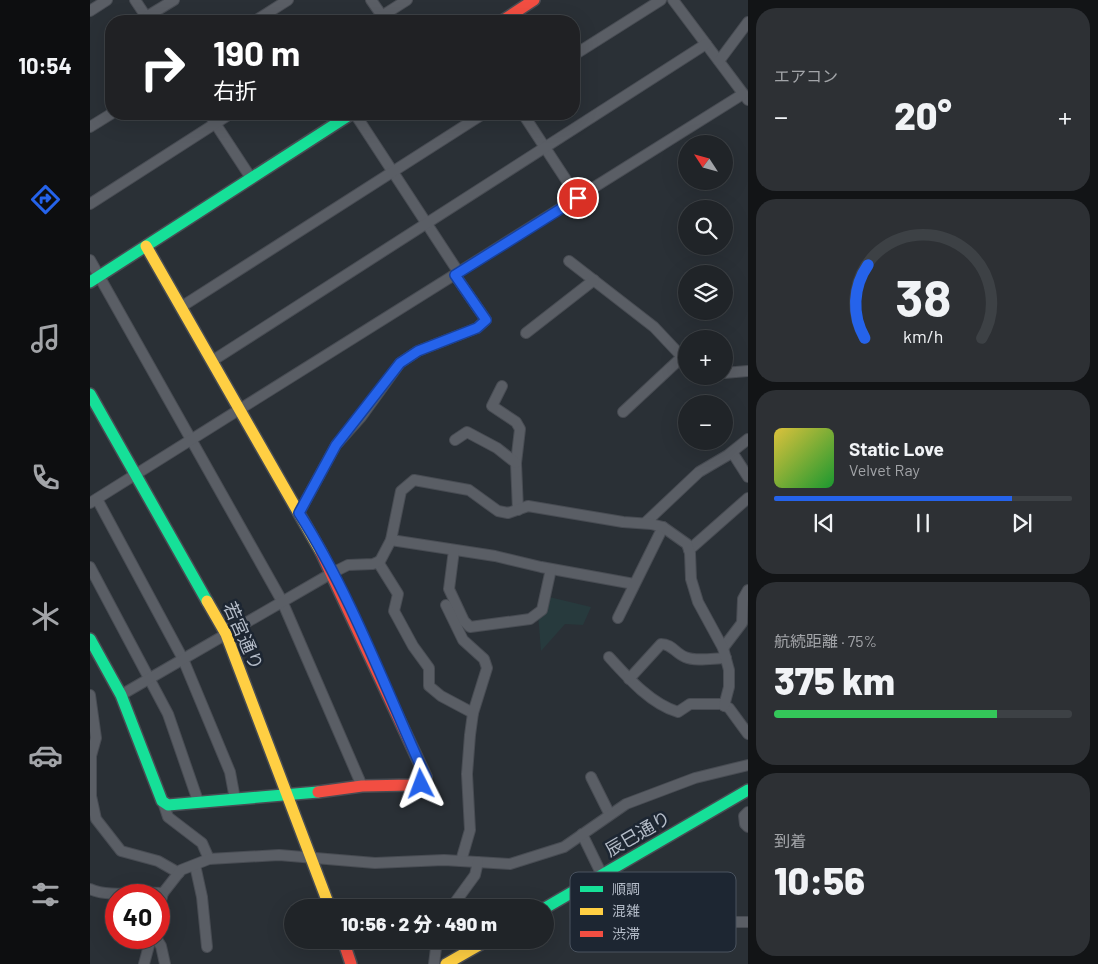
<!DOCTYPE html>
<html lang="ja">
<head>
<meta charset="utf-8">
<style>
	:root { --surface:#202428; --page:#2d3034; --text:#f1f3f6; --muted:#a2a4a8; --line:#3d4145; --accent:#2563eb }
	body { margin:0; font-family:Barlow,"Noto Sans JP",sans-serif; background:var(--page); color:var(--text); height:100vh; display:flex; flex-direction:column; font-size:19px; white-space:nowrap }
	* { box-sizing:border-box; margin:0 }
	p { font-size:16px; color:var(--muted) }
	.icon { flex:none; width:28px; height:28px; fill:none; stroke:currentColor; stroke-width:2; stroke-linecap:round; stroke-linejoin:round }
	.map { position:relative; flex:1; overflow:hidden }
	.sheet { display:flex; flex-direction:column; gap:8px; padding:8px; background:#121416; width:350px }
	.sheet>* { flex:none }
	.banner { position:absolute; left:15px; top:15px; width:475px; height:105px; border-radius:20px; box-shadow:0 5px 20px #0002,0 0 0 1px var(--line); background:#202124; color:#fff; overflow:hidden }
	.needle { width:32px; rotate:306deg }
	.tools { position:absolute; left:588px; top:135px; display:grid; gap:10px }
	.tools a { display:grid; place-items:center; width:55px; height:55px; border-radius:50%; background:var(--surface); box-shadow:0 5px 20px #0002,0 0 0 1px var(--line); font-size:25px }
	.speed { position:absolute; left:15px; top:884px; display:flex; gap:10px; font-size:25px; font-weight:700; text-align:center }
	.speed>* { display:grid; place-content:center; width:65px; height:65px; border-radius:50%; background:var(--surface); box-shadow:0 5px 20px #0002,0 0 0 1px var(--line); line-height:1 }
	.speed .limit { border:8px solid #d22; background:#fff; color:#111 }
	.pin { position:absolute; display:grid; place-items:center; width:42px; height:42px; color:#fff; margin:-21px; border:2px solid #fff; border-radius:50%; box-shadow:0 1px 5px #0007 }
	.me { position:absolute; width:55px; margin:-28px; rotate:357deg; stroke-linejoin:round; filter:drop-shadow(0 0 4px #0008) }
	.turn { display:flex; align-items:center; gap:18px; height:105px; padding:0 25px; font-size:22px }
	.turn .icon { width:65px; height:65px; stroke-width:2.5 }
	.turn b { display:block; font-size:35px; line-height:42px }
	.big { font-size:38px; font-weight:800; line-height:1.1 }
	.sheet .widget { flex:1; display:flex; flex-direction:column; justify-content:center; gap:8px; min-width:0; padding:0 18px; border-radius:20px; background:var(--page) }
	.sheet .dial { align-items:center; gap:0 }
	.dial svg { height:130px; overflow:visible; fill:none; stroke:var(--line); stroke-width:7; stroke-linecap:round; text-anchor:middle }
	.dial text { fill:var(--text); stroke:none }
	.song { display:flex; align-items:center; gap:15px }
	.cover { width:60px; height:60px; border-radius:8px; background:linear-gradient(135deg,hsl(50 70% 55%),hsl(130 70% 35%)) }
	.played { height:5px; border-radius:2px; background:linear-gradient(90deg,var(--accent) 80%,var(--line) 80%) }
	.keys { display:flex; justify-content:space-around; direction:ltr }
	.heat { display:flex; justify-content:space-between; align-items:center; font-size:28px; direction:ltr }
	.charge { height:8px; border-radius:4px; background:linear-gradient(90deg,#34c759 75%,var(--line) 0) }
	.trip { position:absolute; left:194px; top:899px; width:270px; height:50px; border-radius:25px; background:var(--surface); box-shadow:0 5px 20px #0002,0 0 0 1px var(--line); font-weight:800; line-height:50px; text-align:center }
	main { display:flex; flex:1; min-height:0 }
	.menu { display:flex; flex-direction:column; width:90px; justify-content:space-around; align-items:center; background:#0d0e10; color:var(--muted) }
	.menu .icon { width:35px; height:35px }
	.menu .current { color:var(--accent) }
	.menu b { font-size:22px; color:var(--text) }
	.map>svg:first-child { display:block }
	.green { fill:#273a3d }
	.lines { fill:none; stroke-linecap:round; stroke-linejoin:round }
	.street-casing { stroke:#484c53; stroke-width:12 }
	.fast-casing { stroke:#484c53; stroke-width:14 }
	.slow-casing { stroke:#484c53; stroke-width:14 }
	.jam-casing { stroke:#484c53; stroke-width:14 }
	.street { stroke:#5a5e65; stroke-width:10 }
	.fast { stroke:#16e098; stroke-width:11 }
	.slow { stroke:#ffcf43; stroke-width:11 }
	.jam { stroke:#f24e42; stroke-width:11 }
	.route-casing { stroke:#184099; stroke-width:12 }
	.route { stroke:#2563eb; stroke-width:9 }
	.labels { text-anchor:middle; stroke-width:5; stroke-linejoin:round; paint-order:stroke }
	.street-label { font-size:18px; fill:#b4bcc8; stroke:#1d2632 }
	.key { fill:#1d2632; stroke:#4a535f; stroke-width:1 }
	.key-label { font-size:14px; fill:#b4bcc8 }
</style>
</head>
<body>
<main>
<nav class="menu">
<b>10:54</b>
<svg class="icon current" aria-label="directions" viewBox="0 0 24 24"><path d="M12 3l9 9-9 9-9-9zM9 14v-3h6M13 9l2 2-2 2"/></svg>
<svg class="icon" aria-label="music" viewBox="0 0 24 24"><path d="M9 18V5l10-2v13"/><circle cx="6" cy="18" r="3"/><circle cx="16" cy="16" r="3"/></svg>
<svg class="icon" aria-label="phone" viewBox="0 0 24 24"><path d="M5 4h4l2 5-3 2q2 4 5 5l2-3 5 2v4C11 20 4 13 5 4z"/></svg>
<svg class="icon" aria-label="climate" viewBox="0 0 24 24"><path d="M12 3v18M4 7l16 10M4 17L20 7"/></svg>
<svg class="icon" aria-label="car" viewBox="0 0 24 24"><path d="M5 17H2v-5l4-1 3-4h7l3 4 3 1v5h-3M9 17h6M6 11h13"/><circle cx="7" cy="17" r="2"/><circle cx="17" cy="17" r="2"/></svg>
<svg class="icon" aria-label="filters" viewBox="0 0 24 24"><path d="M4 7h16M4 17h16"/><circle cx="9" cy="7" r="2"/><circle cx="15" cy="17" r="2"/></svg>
</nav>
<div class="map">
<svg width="658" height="964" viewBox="0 0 658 964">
	<rect width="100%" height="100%" fill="#2a3036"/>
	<path class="green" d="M455 596 501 607 493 625 475 624 451 651 448 614Z"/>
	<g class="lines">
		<defs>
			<g id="street">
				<path d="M45 0 59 21"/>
				<path d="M281 0 295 20"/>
				<path d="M583 0 658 100"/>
				<path d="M0 11 17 0"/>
				<path d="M56 17 84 0"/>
				<path d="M165 21 198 0"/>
				<path d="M284 21 317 0"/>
				<path d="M484 55 571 0"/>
				<path d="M629 61 658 22"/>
				<path d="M119 114 161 178"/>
				<path d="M265 114 369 273"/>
				<path d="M433 114 488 198"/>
				<path d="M0 127 21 114"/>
				<path d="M0 204 140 114"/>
				<path d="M0 260 192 601 272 786"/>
				<path d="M479 261 564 327 596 361"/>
				<path d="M91 307 393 114"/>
				<path d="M436 333 504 280"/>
				<path d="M122 361 616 44"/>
				<path d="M634 373 658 371"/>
				<path d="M412 386 402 406 426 422 430 429 426 463 428 510"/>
				<path d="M533 412 592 357"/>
				<path d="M365 440 377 432 407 448 426 463"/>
				<path d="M642 452 658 477"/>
				<path d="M7 499 93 659 140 772 145 799"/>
				<path d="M0 503 653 94"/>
				<path d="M209 513 246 445 271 417 310 363 328 351 387 328 396 320 365 275"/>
				<path d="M555 523 609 472 638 455 658 439"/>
				<path d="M301 540 405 556 451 567 544 584"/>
				<path d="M364 550 359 589 374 621 380 627 440 619 452 610 461 569"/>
				<path d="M599 550 658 498"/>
				<path d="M288 562 308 594 304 611 323 646 339 668V686L351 696 383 713"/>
				<path d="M0 567 78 714 108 801"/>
				<path d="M356 605 373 640 394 659 397 668 383 713 380 735 377 774 380 830 371 861"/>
				<path d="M528 618 573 527"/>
				<path d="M633 648 652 623 653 599 658 590"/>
				<path d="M519 657C538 678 561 704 588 712L600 704H631L639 708 658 734"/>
				<path d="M539 679 571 644C582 644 585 653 595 657 606 662 624 658 636 658"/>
				<path d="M0 695 6 738 1 756V796L6 819 31 851 68 861 89 873"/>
				<path d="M31 695 242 573 258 565 283 564 290 561 301 540 311 491 324 480 379 490 408 511 418 513 438 506 533 522 561 524 573 527 597 544 600 553 601 579 608 602 633 648 639 670V687L634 706"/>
				<path d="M501 777 519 813"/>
				<path d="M73 802 78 817 112 843 119 859"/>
				<path d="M658 812 654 816 655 824 658 827"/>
				<path d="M492 834 512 875 520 880 526 883 564 886 619 922H658"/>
				<path d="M105 865 112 897 117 947"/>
				<path d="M0 889C19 898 50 891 73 893"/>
				<path d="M69 908 73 893 91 870 119 859 189 855 285 863 354 860 420 864 474 847 536 804 605 778 658 765"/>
				<path d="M361 908 385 875 388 862"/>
				<path d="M66 938 71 946 75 964"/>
				<path d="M54 964 61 938"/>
				<path d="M344 964 347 940"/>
			</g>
			<g id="fast">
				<path d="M0 282 261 114"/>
				<path d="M0 394 117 601"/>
				<path d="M0 639 31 695 72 801 78 805 228 792"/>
				<path d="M455 908 658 790"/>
			</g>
			<g id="slow">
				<path d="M56 246 231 552"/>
				<path d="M117 601 136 634 240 908"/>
				<path d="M356 964 398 940"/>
			</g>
			<g id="jam">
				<path d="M412 21 444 0"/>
				<path d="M228 792 272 786 321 785 335 781 336 777 231 552"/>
				<path d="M253 940 261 964"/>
			</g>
		</defs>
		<use href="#street" class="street-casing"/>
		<use href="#fast" class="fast-casing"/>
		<use href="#slow" class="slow-casing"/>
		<use href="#jam" class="jam-casing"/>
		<use href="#street" class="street"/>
		<use href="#fast" class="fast"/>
		<use href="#slow" class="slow"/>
		<use href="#jam" class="jam"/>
	</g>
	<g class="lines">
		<defs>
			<path id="route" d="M331 784 336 777 328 760C292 679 257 588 209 513L246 445 310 363 328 351 387 328 396 320 365 275 488 198"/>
		</defs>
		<use href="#route" class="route-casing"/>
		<use href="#route" class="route"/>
	</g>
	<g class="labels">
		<g class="street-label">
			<text transform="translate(153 636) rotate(66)" y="6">若宮通り</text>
			<text transform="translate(548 834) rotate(-30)" y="6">辰巳通り</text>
		</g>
	</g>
	<rect x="480" y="872" width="166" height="80" rx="8" class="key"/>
	<rect x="490" y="886" width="23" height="6" fill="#16e098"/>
	<rect x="490" y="908" width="23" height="7" fill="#ffcf43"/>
	<rect x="490" y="931" width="23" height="6" fill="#f24e42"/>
	<g class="key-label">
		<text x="522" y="894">順調</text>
		<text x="522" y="916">混雑</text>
		<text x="522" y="939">渋滞</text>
	</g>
</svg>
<div class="tools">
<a><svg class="needle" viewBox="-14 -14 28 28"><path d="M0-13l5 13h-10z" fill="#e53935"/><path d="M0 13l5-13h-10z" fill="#a2a4a8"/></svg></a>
<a><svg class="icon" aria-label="search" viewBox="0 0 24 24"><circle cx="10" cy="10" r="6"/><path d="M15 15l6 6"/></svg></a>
<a><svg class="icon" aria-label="layers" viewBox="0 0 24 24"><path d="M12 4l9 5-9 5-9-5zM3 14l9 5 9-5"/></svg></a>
<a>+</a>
<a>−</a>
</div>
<div class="speed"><div class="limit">40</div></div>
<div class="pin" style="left:488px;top:198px;background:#d93025"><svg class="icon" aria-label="arrive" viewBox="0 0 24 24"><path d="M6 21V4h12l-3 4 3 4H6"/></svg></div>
<svg class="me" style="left:331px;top:784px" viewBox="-20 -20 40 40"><path d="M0-17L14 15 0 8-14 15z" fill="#2563eb" stroke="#fff" stroke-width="4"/></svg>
<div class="trip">10:56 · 2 分 · 490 m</div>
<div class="banner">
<div class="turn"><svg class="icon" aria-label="right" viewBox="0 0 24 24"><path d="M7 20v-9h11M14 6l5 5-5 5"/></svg><div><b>190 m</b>右折</div></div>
</div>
</div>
<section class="sheet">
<div class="widget"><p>エアコン</p>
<div class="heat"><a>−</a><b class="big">20°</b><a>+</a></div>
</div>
<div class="widget dial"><svg viewBox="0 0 100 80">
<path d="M14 69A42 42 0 1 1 86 69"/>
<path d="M14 69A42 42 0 0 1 16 24" stroke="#2563eb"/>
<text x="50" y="56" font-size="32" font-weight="700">38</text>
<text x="50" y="72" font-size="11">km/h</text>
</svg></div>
<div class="widget">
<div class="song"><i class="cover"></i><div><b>Static Love</b><p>Velvet Ray</p></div></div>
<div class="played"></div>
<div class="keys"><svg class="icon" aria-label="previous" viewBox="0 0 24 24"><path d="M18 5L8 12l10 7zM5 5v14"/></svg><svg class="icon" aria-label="pause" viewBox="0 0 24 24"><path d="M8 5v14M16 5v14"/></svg><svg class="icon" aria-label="next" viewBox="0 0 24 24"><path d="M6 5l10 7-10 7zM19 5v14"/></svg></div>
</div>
<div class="widget"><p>航続距離 · 75%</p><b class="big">375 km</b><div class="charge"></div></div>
<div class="widget"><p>到着</p><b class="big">10:56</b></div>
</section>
</main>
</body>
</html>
